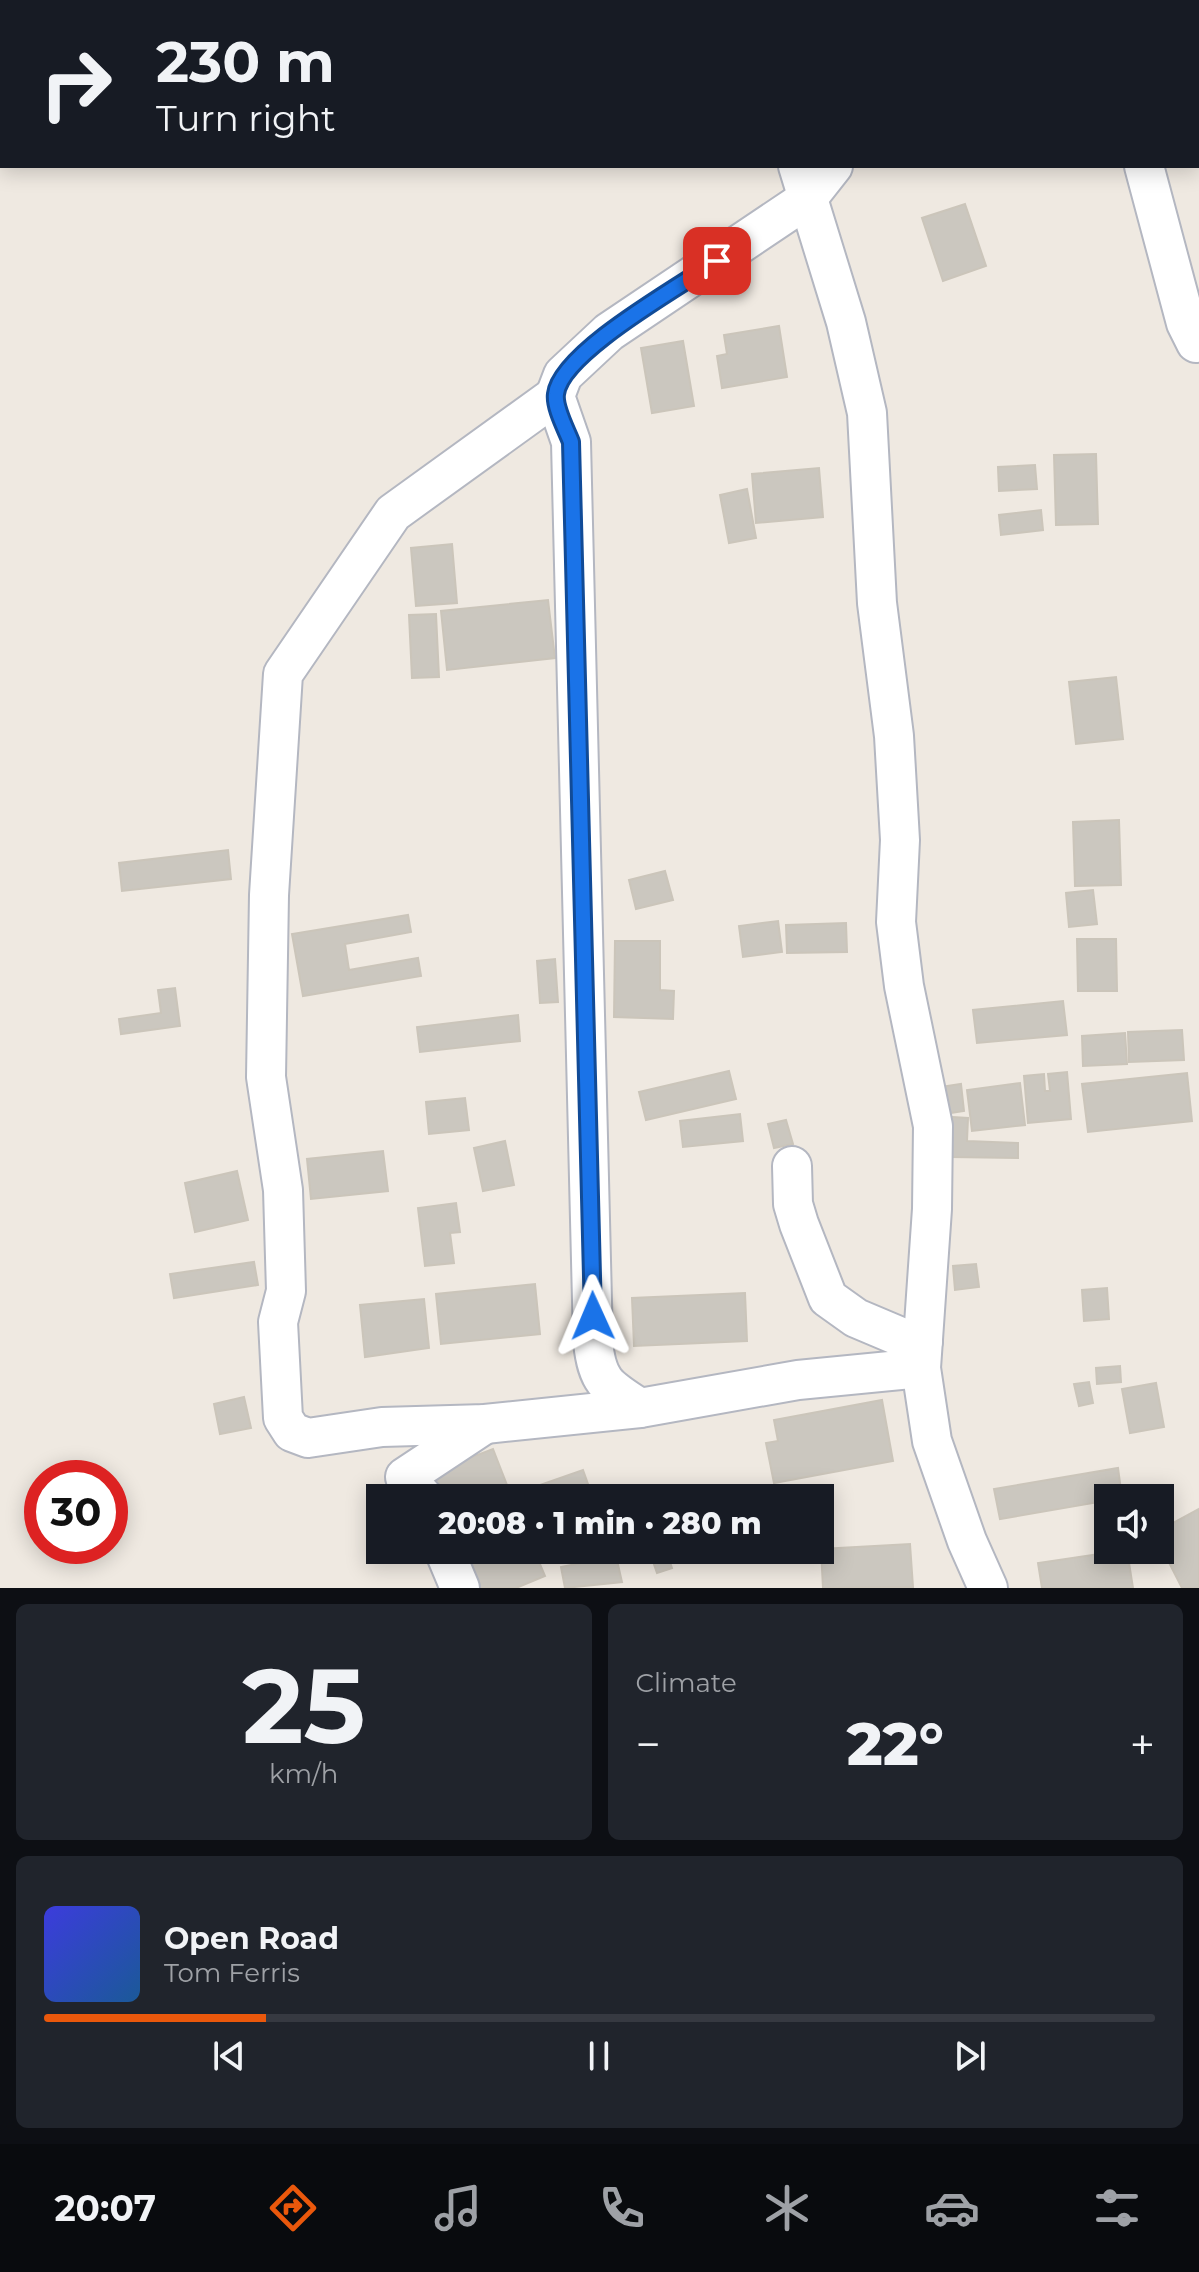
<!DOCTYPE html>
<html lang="en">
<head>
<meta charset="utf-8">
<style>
	:root { --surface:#171b24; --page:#20242c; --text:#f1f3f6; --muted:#9ea1a6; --line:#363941; --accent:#ea580c }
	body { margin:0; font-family:Montserrat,sans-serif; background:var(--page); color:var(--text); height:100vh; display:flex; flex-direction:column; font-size:30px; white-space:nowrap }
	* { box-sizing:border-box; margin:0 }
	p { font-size:26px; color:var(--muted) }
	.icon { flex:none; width:44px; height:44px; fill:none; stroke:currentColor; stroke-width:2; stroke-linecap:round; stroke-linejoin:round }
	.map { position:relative; height:1588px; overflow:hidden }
	.details { display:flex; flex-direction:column; gap:16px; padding:16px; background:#0d0f14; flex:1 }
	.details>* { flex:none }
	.top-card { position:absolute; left:0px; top:0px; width:1200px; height:168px; box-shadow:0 4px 20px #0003; background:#171b24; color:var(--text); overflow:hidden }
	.controls { position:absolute; left:1094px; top:1484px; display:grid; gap:16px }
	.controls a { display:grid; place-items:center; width:80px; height:80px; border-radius:0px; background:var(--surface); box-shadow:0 4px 20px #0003; font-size:40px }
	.speed { position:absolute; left:24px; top:1460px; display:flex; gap:16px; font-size:40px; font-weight:700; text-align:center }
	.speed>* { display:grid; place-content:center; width:104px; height:104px; border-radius:50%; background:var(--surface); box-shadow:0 4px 20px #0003; line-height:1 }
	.speed .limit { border:12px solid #d22; background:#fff; color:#111 }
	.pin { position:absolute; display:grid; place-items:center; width:68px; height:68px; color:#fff; margin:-34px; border-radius:16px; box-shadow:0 4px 12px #0006 }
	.me { position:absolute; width:88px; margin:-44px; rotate:359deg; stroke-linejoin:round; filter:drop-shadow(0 0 6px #0008) }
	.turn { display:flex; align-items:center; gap:28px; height:168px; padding:0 24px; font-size:36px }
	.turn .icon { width:104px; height:104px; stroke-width:2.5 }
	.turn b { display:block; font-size:56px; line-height:68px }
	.big { font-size:60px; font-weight:800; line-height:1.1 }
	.details .widget { flex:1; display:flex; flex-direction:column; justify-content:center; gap:12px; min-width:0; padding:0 28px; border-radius:12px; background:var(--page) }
	.details .dial { align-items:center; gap:0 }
	.dial b { font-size:104px; line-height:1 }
	.song { display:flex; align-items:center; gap:24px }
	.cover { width:96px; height:96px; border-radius:12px; background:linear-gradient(135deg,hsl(240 70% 55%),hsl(210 70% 35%)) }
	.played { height:8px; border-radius:4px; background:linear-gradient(90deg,var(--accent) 20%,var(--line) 20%) }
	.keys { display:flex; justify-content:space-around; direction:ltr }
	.heat { display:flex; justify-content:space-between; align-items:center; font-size:44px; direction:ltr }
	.details .tiles { flex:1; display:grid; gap:16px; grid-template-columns:1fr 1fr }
	.widget:last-child { grid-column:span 2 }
	.trip { position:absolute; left:366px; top:1484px; width:468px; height:80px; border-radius:0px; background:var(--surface); box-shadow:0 4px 20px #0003; font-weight:800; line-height:80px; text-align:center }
	.tab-bar { display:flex; height:128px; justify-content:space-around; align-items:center; background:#090b0e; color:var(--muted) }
	.tab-bar .icon { width:56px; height:56px }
	.tab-bar .on { color:var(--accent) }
	.tab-bar b { font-size:36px; color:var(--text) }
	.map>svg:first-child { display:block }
	.building { fill:#cbc7bf; stroke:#cbc5ba; stroke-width:2 }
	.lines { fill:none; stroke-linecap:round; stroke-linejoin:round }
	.minor-casing { stroke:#b4b7c1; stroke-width:42 }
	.minor { stroke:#fff; stroke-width:38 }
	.route-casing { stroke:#114b97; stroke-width:20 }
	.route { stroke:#1a73e8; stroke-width:14 }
</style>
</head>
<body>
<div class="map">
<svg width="1199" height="1588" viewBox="0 0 1199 1588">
	<rect width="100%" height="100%" fill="#efe9e1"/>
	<g class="building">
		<path d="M925 0H983L984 2H926Z"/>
		<path d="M965 204 986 266 943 281 922 218Z"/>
		<path d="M779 326 787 377 722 388 717 356 727 354 724 335Z"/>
		<path d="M683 341 694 406 652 413 641 348Z"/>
		<path d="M1096 454 1098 524 1056 525 1054 455Z"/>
		<path d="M1035 465 1037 489 999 491 998 467Z"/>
		<path d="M819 468 823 517 756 523 752 474Z"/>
		<path d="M747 489 756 538 729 543 720 495Z"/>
		<path d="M1041 510 1043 530 1001 535 999 515Z"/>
		<path d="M452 544 457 603 416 606 411 548Z"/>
		<path d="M548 600 555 658 447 670 441 611Z"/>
		<path d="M436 614 439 677 412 678 409 615Z"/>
		<path d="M1116 677 1123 739 1076 744 1069 682Z"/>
		<path d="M1119 820 1121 885 1075 886 1073 822Z"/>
		<path d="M228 850 231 879 122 891 119 863Z"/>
		<path d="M665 871 673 900 636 909 629 880Z"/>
		<path d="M1093 890 1097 924 1069 927 1066 893Z"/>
		<path d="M408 915 411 932 345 944 349 970 418 958 421 976 303 996 292 934Z"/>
		<path d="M778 921 782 952 743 957 739 926Z"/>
		<path d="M846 923 847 952 787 953 786 925Z"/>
		<path d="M1077 939H1116L1117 991H1078Z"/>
		<path d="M615 941H660V990L674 991 673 1019 614 1017Z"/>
		<path d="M555 959 558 1002 540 1003 537 961Z"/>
		<path d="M175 988 180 1026 121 1034 119 1019 161 1013 158 990Z"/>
		<path d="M1063 1001 1067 1035 977 1043 973 1010Z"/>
		<path d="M518 1015 520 1041 420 1052 417 1027Z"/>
		<path d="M1182 1030 1184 1060 1129 1062 1128 1032Z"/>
		<path d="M1125 1033 1127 1064 1083 1066 1082 1036Z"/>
		<path d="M729 1071 736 1099 646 1120 639 1092Z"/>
		<path d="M1067 1072 1071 1119 1028 1123 1024 1076 1044 1074 1045 1091H1050L1048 1074Z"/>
		<path d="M1187 1073 1192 1121 1088 1132 1082 1084Z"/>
		<path d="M1020 1083 1025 1125 972 1131 967 1090Z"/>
		<path d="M961 1084 964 1111 944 1114 940 1087Z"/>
		<path d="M465 1098 469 1130 429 1134 426 1102Z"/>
		<path d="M740 1114 743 1141 683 1147 680 1121Z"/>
		<path d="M952 1117 968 1118 967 1141 1018 1143V1158L951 1157Z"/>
		<path d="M786 1120 793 1144 774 1148 768 1124Z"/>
		<path d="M505 1141 514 1185 483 1191 474 1148Z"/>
		<path d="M383 1151 388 1191 311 1199 307 1159Z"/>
		<path d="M237 1171 248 1220 195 1232 185 1183Z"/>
		<path d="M456 1203 460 1232 450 1233 454 1263 425 1266 418 1208Z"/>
		<path d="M254 1262 258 1285 174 1298 170 1274Z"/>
		<path d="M976 1264 979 1287 955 1290 953 1266Z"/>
		<path d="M535 1284 540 1334 441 1344 436 1294Z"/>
		<path d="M1107 1288 1109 1319 1084 1321 1082 1290Z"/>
		<path d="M745 1293 747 1341 634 1346 632 1298Z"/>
		<path d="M424 1299 429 1348 365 1357 360 1305Z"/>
		<path d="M1120 1366 1121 1382 1097 1384 1096 1368Z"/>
		<path d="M1089 1382 1093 1403 1079 1406 1074 1384Z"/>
		<path d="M1156 1383 1164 1427 1130 1433 1122 1389Z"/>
		<path d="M244 1397 251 1428 220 1434 214 1404Z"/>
		<path d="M882 1400 893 1461 774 1483 766 1443 778 1441 774 1420Z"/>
		<path d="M493 1449 512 1498H440L430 1473Z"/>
		<path d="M1118 1468 1122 1498 1000 1519 994 1489Z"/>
		<path d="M583 1470 593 1498H538L534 1487Z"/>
		<path d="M1199 1509V1588H1182L1160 1545V1530Z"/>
		<path d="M910 1544 913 1587 823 1588 821 1549Z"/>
		<path d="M500 1550H534L545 1576 516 1588H479L469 1563Z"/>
		<path d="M557 1550H590L561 1560Z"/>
		<path d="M649 1550H666L672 1568 657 1573Z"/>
		<path d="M1127 1550 1133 1588H1042L1038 1563Z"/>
		<path d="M616 1556 622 1582 565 1588 561 1567Z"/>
	</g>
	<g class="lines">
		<defs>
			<g id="minor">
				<path d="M748 0 749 2"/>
				<path d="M1032 2 1033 0"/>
				<path d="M798 166 846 322 867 413 877 603 894 736 900 840 896 922 904 986 933 1126 932 1209 921 1368 932 1441 967 1541 988 1588"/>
				<path d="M1144 166 1186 323 1196 343"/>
				<path d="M555 396 393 513 283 674 269 895 266 1077 283 1190 286 1291 278 1322 283 1418 292 1432 308 1438 382 1427 485 1424 640 1408 798 1380 921 1368"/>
				<path d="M792 1166 793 1204 799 1224 828 1298 856 1318 901 1337 923 1341"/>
				<path d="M640 1408C607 1387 597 1382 593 1342L571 442 555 396 563 375 609 332 807 199 833 166"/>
				<path d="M424 1498 405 1477 485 1424"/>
				<path d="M444 1550 460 1588"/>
			</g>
		</defs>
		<use href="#minor" class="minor-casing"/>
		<use href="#minor" class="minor"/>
	</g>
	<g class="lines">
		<defs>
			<path id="route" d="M593 1316 571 442C566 429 554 407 556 394 561 352 681 286 717 261"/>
		</defs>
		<use href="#route" class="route-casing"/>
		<use href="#route" class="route"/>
	</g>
</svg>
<div class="controls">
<a><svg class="icon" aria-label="sound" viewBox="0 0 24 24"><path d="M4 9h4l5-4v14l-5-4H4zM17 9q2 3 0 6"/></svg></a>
</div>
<div class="speed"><div class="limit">30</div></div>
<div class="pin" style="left:717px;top:261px;background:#d93025"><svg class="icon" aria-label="arrive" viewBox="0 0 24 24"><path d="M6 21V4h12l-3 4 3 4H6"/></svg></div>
<svg class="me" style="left:593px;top:1316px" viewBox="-20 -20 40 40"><path d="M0-17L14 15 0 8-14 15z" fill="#1a73e8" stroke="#fff" stroke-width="4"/></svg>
<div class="trip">20:08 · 1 min · 280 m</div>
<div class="top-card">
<div class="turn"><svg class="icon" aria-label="right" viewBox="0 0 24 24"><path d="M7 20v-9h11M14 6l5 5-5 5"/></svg><div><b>230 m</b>Turn right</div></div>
</div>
</div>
<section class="details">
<div class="tiles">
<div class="widget dial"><b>25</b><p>km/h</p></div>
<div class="widget"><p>Climate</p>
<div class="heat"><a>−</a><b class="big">22°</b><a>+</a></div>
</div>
<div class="widget">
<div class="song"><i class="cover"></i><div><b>Open Road</b><p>Tom Ferris</p></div></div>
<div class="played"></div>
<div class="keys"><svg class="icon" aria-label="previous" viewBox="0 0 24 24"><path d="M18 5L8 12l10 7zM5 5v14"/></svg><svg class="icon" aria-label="pause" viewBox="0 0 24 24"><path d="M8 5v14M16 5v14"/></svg><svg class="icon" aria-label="next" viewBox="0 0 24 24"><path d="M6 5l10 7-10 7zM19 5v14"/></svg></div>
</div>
</div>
</section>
<nav class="tab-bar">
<b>20:07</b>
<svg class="icon on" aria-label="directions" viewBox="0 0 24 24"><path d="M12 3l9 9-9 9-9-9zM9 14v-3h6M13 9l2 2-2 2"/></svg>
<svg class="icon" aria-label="music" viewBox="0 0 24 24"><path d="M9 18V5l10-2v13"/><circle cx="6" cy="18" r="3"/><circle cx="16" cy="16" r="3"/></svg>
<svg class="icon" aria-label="phone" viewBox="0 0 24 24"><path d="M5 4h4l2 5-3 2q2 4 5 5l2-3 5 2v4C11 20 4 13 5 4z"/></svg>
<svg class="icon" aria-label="climate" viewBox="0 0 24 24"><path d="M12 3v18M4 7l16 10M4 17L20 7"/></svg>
<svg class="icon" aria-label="car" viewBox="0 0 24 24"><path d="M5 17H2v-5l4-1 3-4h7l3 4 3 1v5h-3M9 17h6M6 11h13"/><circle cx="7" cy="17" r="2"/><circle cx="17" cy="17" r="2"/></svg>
<svg class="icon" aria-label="filters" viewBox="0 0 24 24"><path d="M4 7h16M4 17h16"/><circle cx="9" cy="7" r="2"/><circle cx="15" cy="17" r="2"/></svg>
</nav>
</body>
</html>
